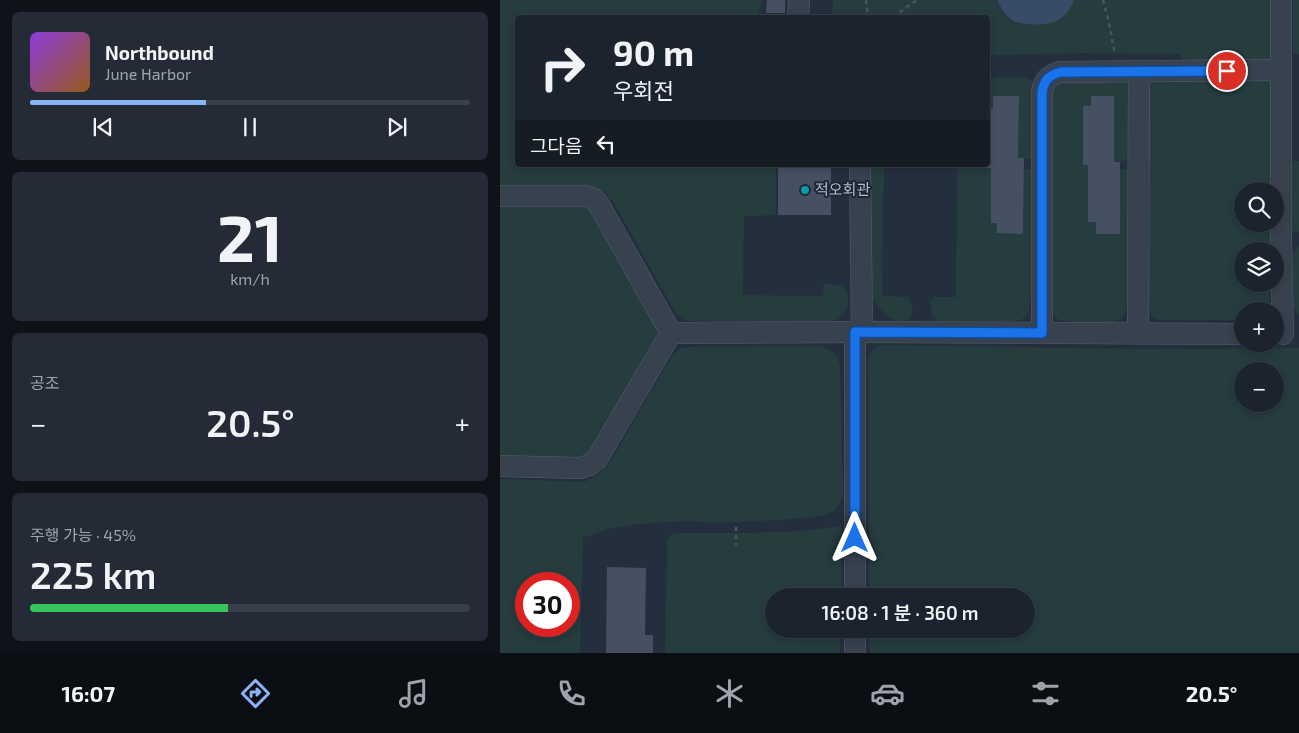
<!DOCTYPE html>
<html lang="ko">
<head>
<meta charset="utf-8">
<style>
	:root { --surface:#1b232e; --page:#242b36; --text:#f1f3f6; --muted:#a0a4aa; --line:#39404a; --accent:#8ab4f8 }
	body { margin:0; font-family:"Exo 2","Noto Sans KR",sans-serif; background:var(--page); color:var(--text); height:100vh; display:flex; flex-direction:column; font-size:19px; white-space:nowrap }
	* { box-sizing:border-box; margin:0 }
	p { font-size:16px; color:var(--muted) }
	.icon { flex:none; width:28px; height:28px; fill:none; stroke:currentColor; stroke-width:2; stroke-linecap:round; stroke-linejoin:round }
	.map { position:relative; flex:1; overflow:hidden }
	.panel { display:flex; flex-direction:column; gap:12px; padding:12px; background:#0f1319; width:500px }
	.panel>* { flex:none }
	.hud { position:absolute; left:15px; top:15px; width:475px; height:152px; border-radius:5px; box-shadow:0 2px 8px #0003,0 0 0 1px var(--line); background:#1b232e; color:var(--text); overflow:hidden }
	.fabs { position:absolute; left:734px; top:182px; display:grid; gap:10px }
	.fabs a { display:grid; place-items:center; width:50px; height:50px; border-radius:50%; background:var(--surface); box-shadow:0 2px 8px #0003,0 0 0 1px var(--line); font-size:25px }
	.speed { position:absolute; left:15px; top:572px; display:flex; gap:10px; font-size:25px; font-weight:700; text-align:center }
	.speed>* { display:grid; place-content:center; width:65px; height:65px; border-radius:50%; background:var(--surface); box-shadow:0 2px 8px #0003,0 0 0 1px var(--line); line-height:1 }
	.speed .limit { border:8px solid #d22; background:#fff; color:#111 }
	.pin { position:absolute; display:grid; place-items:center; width:42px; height:42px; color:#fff; margin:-21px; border:2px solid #fff; border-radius:50%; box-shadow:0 1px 5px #0007 }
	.me { position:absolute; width:55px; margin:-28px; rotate:0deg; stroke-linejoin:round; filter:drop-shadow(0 0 4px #0008) }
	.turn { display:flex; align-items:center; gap:18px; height:105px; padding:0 15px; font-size:22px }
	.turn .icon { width:65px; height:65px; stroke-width:2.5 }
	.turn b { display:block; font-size:35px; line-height:42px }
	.then { display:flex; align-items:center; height:48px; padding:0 15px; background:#0003; gap:10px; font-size:19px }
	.big { font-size:38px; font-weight:600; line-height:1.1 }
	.panel .tile { flex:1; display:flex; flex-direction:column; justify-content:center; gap:8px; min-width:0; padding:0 18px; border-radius:8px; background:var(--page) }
	.panel .dial { align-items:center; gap:0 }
	.dial b { font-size:65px; line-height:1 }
	.song { display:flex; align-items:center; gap:15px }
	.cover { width:60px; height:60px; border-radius:8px; background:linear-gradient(135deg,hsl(270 70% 55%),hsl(30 70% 35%)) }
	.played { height:5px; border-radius:2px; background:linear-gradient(90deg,var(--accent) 40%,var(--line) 40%) }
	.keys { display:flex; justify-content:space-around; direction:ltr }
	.heat { display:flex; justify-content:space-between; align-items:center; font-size:28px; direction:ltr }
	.charge { height:8px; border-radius:4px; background:linear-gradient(90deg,#34c759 45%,var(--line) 0) }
	.trip { position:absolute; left:265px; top:588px; width:270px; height:50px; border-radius:25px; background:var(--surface); box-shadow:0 2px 8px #0003,0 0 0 1px var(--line); font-weight:600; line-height:50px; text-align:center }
	.dock { display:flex; height:80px; justify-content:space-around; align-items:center; background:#0b0e12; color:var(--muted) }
	.dock .icon { width:35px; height:35px }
	.dock .active { color:var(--accent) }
	.dock b { font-size:22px; color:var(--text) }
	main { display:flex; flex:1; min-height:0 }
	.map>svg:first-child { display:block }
	.green { fill:#263c3f; fill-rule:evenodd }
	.water { fill:#394c67 }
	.building { fill:#455162 }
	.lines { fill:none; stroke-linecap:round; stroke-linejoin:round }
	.minor-casing { stroke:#565f6c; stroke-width:22 }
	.path { stroke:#44595c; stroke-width:2.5; stroke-dasharray:4 4; stroke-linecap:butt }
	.minor { stroke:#38414e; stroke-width:21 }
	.route-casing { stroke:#114b97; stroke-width:12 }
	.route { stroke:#1a73e8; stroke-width:9 }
	.culture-dot { fill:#0f9aa8; stroke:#1d2633; stroke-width:2 }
	.labels { text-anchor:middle; stroke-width:4; stroke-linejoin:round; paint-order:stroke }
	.poi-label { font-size:15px; fill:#b4bcc9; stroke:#1d2633; text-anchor:start }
</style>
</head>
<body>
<main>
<section class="panel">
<div class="tile">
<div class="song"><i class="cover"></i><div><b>Northbound</b><p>June Harbor</p></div></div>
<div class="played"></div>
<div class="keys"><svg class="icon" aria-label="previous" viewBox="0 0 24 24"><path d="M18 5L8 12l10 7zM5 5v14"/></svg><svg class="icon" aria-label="pause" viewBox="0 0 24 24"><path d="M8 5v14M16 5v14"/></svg><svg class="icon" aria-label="next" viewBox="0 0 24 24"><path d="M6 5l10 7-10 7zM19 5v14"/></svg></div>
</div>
<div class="tile dial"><b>21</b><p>km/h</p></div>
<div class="tile"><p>공조</p>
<div class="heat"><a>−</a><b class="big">20.5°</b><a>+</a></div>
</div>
<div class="tile"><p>주행 가능 · 45%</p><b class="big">225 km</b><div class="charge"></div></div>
</section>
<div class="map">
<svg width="799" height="653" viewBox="0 0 799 653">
	<rect width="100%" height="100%" fill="#242f3e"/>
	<g class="green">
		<path d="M0 0H262L258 17 18 18V165H276V215L244 216 243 295 323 296 324 284 342 285C350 295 351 310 339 318 335 321 330 321 327 322L186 321 176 314 114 203 105 192 0 190Z"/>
		<path d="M333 0H497L504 13 530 24 569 9 574 0H775L774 61 681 65V54L584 53 488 55V18H332Z"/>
		<rect x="793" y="0" width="6" height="54"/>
		<path d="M765 76C772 78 774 79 776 87L775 291H769V301L766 311H742V320H659C647 315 648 308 648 297H643V92C645 83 648 78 657 77ZM742 191H775V224H742ZM742 251H775V284H742Z"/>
		<path d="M519 77C527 78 531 79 536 85V157L531 159 518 158 519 96H494L493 109H488V78Z"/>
		<path d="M621 77 630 83 631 156C626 161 621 162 614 162V96H592L591 106H583V165H588V221L596 222V234H620V169H627L631 171 632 297 627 298C627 308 627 316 617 322 605 323 564 325 556 318 553 315 552 311 551 307V82Z"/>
		<rect x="792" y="161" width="7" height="71"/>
		<path d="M370 165H384L382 296 408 297C413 304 413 310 411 318 393 329 377 308 371 294Z"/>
		<path d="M457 165H485V168H491V222L497 223V233H523L524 169H533L536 298H530C530 310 529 319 516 321H438L431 313V300L434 297H456Z"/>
		<path d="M0 201H88L158 331 157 338 87 457 79 458 0 457Z"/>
		<path d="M799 246V316L792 304 790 281 793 253Z"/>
		<path d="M383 345 650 349 799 348V653H370L369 629H526V596H369L368 358C371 349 375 348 383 345ZM775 371V404H742V371Z"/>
		<path d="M318 346C331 349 338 353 340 367L343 494 340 503 334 511 327 514 314 517 279 520 220 523 186 521 138 524 107 529 83 538 80 653H0V479L84 482 98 475 111 460 173 354 181 348 187 347ZM26 584H69V626H26Z"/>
		<path d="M342 526 341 596H274V629H340V653H165L167 542 170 536 175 533H250L301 531Z"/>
	</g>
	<path class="water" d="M497 0H574C571 7 567 15 560 19 550 26 526 26 514 21 506 17 501 8 497 0Z"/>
	<g class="building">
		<path d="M267 0H285V13H266Z"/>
		<rect x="270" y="15" width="15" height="3"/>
		<path d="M493 96H519L518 158H524L523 234 497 233V223H491V168H485V165H488V109H493Z"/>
		<path d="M591 96H614V162H620V234H596V222H588V165H583V106H591Z"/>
		<rect x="278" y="165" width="53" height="50"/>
		<path d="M107 567 146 568 145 635H153V653H106Z"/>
	</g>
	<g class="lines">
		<defs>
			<g id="minor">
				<path d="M781 0V240L783 334"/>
				<path d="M298 18 299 0"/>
				<path d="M360 165 362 332"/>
				<path d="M0 196H85L92 198 98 203 171 333"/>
				<path d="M355 332V596"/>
				<path d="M171 333 362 332 742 334"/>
				<path d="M542 333V92C544 80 549 75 561 72L780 70"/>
				<path d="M638 333 639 71"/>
				<path d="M0 466 80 468 90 465 97 459 171 333"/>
				<path d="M355 629V653"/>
			</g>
		</defs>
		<use href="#minor" class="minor-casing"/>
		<g class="path">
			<path d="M366 0 368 18"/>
			<path d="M603 0 609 23 615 55"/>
			<path d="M394 18 404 9 417 0"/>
			<path d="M236 527V545"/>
		</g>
		<use href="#minor" class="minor"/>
	</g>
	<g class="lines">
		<defs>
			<path id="route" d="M355 538V332L542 333V92C544 80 549 75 561 72L727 71"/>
		</defs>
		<use href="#route" class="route-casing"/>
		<use href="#route" class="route"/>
	</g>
	<circle class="culture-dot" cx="305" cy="190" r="5"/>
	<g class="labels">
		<g class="poi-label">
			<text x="315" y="195">적오회관</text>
		</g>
	</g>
</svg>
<div class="fabs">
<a><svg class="icon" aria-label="search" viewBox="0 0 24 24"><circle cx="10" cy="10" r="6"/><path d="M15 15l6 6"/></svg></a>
<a><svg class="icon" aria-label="layers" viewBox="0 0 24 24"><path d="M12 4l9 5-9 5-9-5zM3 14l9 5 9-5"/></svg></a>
<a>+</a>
<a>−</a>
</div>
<div class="speed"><div class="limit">30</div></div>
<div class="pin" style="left:727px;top:71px;background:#d93025"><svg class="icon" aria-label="arrive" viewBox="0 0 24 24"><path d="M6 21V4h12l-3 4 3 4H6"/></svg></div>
<svg class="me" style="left:355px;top:538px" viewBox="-20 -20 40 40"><path d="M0-17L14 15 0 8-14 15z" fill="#1a73e8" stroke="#fff" stroke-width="4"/></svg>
<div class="trip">16:08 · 1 분 · 360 m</div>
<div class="hud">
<div class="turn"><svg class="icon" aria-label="right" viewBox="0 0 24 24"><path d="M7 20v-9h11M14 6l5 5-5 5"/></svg><div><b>90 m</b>우회전</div></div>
<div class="then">그다음<svg class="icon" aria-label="left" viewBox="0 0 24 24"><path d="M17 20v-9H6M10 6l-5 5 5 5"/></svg></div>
</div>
</div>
</main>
<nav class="dock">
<b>16:07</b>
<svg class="icon active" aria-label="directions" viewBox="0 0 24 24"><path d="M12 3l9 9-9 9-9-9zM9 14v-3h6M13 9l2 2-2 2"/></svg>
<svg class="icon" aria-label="music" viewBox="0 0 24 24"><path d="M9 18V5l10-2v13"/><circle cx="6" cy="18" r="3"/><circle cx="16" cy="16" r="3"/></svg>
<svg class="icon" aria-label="phone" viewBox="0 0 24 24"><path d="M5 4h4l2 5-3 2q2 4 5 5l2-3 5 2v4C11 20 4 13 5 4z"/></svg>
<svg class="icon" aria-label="climate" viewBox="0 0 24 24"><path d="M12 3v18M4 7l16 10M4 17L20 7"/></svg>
<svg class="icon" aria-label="car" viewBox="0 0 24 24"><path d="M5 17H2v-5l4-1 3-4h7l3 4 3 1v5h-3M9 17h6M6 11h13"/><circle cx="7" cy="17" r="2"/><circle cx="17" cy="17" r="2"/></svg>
<svg class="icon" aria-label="filters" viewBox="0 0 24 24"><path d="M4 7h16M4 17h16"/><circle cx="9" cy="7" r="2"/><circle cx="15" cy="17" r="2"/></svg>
<b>20.5°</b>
</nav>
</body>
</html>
